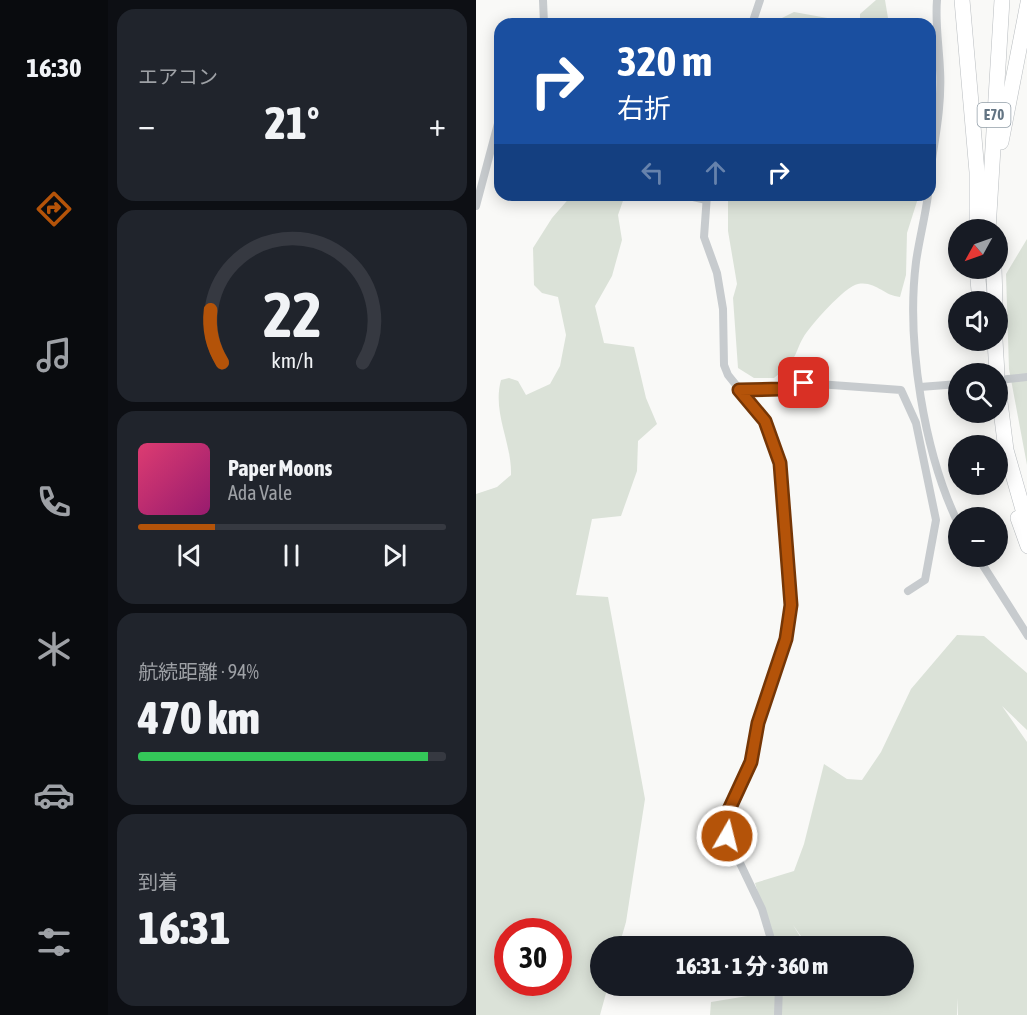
<!DOCTYPE html>
<html lang="ja">
<head>
<meta charset="utf-8">
<style>
	:root { --surface:#171b24; --page:#20242c; --text:#f1f3f6; --muted:#9ea1a6; --line:#363941; --accent:#b45309 }
	body { margin:0; font-family:"Asap Condensed","Noto Sans JP",sans-serif; background:var(--page); color:var(--text); height:100vh; display:flex; flex-direction:column; font-size:22px; white-space:nowrap }
	* { box-sizing:border-box; margin:0 }
	p { font-size:20px; color:var(--muted) }
	.icon { flex:none; width:33px; height:33px; fill:none; stroke:currentColor; stroke-width:2; stroke-linecap:round; stroke-linejoin:round }
	.map { position:relative; flex:1; overflow:hidden }
	.details { display:flex; flex-direction:column; gap:9px; padding:9px; background:#0d0f14; width:368px }
	.details>* { flex:none }
	.banner { position:absolute; left:18px; top:18px; width:442px; height:183px; border-radius:18px; box-shadow:0 3px 15px #0003; background:#1a4fa0; color:#fff; overflow:hidden }
	.needle { width:39px; rotate:230deg }
	.controls { position:absolute; left:472px; top:219px; display:grid; gap:12px }
	.controls a { display:grid; place-items:center; width:60px; height:60px; border-radius:50%; background:var(--surface); box-shadow:0 3px 15px #0003; font-size:30px }
	.speed { position:absolute; left:18px; top:918px; display:flex; gap:12px; font-size:30px; font-weight:700; text-align:center }
	.speed>* { display:grid; place-content:center; width:78px; height:78px; border-radius:50%; background:var(--surface); box-shadow:0 3px 15px #0003; line-height:1 }
	.speed .limit { border:9px solid #d22; background:#fff; color:#111 }
	.pin { position:absolute; display:grid; place-items:center; width:51px; height:51px; color:#fff; margin:-26px; border-radius:12px; box-shadow:0 3px 9px #0006 }
	.me { position:absolute; width:66px; margin:-33px; rotate:8deg; stroke-linejoin:round; filter:drop-shadow(0 0 4px #0008) }
	.turn { display:flex; align-items:center; gap:21px; height:126px; padding:0 24px; font-size:27px }
	.turn .icon { width:78px; height:78px; stroke-width:2.5 }
	.turn b { display:block; font-size:42px; line-height:51px }
	.lanes { display:flex; align-items:center; height:57px; padding:0 24px; background:#0003; justify-content:center; gap:30px; direction:ltr }
	.lanes .off { opacity:.35 }
	.big { font-size:45px; font-weight:800; line-height:1.1 }
	.details .card { flex:1; display:flex; flex-direction:column; justify-content:center; gap:9px; min-width:0; padding:0 21px; border-radius:18px; background:var(--page) }
	.details .dial { align-items:center; gap:0 }
	.dial svg { height:156px; overflow:visible; fill:none; stroke:var(--line); stroke-width:7; stroke-linecap:round; text-anchor:middle }
	.dial text { fill:var(--text); stroke:none }
	.song { display:flex; align-items:center; gap:18px }
	.cover { width:72px; height:72px; border-radius:9px; background:linear-gradient(135deg,hsl(340 70% 55%),hsl(320 70% 35%)) }
	.played { height:6px; border-radius:3px; background:linear-gradient(90deg,var(--accent) 25%,var(--line) 25%) }
	.keys { display:flex; justify-content:space-around; direction:ltr }
	.heat { display:flex; justify-content:space-between; align-items:center; font-size:33px; direction:ltr }
	.charge { height:9px; border-radius:4px; background:linear-gradient(90deg,#34c759 94%,var(--line) 0) }
	.trip { position:absolute; left:114px; top:936px; width:324px; height:60px; border-radius:30px; background:var(--surface); box-shadow:0 3px 15px #0003; font-weight:800; line-height:60px; text-align:center }
	main { display:flex; flex:1; min-height:0 }
	.dock { display:flex; flex-direction:column; width:108px; justify-content:space-around; align-items:center; background:#090b0e; color:var(--muted) }
	.dock .icon { width:42px; height:42px }
	.dock .current { color:var(--accent) }
	.dock b { font-size:27px; color:var(--text) }
	.map>svg:first-child { display:block }
	.green { fill:#dbe2d8; fill-rule:evenodd }
	.lines { fill:none; stroke-linecap:round; stroke-linejoin:round }
	.motorway-casing { stroke:#b9bdc0; stroke-width:16 }
	.service { stroke:#c7cbce; stroke-width:4 }
	.minor { stroke:#c7cbce; stroke-width:8 }
	.motorway { stroke:#fff; stroke-width:15 }
	.route-casing { stroke:#753606; stroke-width:15 }
	.route { stroke:#b45309; stroke-width:10 }
	.labels { text-anchor:middle; stroke-width:6; stroke-linejoin:round; paint-order:stroke }
	.shield { fill:#fff; stroke:#929ea8; stroke-width:1.5 }
	.shield-label { font-size:15px; font-weight:bold; fill:#637483 }
</style>
</head>
<body>
<main>
<nav class="dock">
<b>16:30</b>
<svg class="icon current" aria-label="directions" viewBox="0 0 24 24"><path d="M12 3l9 9-9 9-9-9zM9 14v-3h6M13 9l2 2-2 2"/></svg>
<svg class="icon" aria-label="music" viewBox="0 0 24 24"><path d="M9 18V5l10-2v13"/><circle cx="6" cy="18" r="3"/><circle cx="16" cy="16" r="3"/></svg>
<svg class="icon" aria-label="phone" viewBox="0 0 24 24"><path d="M5 4h4l2 5-3 2q2 4 5 5l2-3 5 2v4C11 20 4 13 5 4z"/></svg>
<svg class="icon" aria-label="climate" viewBox="0 0 24 24"><path d="M12 3v18M4 7l16 10M4 17L20 7"/></svg>
<svg class="icon" aria-label="car" viewBox="0 0 24 24"><path d="M5 17H2v-5l4-1 3-4h7l3 4 3 1v5h-3M9 17h6M6 11h13"/><circle cx="7" cy="17" r="2"/><circle cx="17" cy="17" r="2"/></svg>
<svg class="icon" aria-label="filters" viewBox="0 0 24 24"><path d="M4 7h16M4 17h16"/><circle cx="9" cy="7" r="2"/><circle cx="15" cy="17" r="2"/></svg>
</nav>
<section class="details">
<div class="card"><p>エアコン</p>
<div class="heat"><a>−</a><b class="big">21°</b><a>+</a></div>
</div>
<div class="card dial"><svg viewBox="0 0 100 80">
<path d="M14 69A42 42 0 1 1 86 69"/>
<path d="M14 69A42 42 0 0 1 8 42" stroke="#b45309"/>
<text x="50" y="56" font-size="32" font-weight="700">22</text>
<text x="50" y="72" font-size="11">km/h</text>
</svg></div>
<div class="card">
<div class="song"><i class="cover"></i><div><b>Paper Moons</b><p>Ada Vale</p></div></div>
<div class="played"></div>
<div class="keys"><svg class="icon" aria-label="previous" viewBox="0 0 24 24"><path d="M18 5L8 12l10 7zM5 5v14"/></svg><svg class="icon" aria-label="pause" viewBox="0 0 24 24"><path d="M8 5v14M16 5v14"/></svg><svg class="icon" aria-label="next" viewBox="0 0 24 24"><path d="M6 5l10 7-10 7zM19 5v14"/></svg></div>
</div>
<div class="card"><p>航続距離 · 94%</p><b class="big">470 km</b><div class="charge"></div></div>
<div class="card"><p>到着</p><b class="big">16:31</b></div>
</section>
<div class="map">
<svg width="552" height="1015" viewBox="0 0 552 1015">
	<rect width="100%" height="100%" fill="#f9f9f7"/>
	<g class="green">
		<path d="M400 0H409L413 24H384V14Z"/>
		<path d="M318 12 379 23 380 24H300L302 20Z"/>
		<path d="M96 195H149L142 215 146 240 136 276 119 306 128 343 158 347 170 398 181 424 162 441 161 471 145 516 116 519 100 595 132 597 169 799 150 922 143 946H124V986H132L124 1015H0V494L21 487 35 475C36 442 16 413 25 380L33 378 42 381 50 395 74 384 84 366 90 335 82 297 66 293 58 285 57 248 76 218ZM32 932H82V982H32Z"/>
		<path d="M252 195H443L431 233 430 275 424 297C408 296 400 281 382 284 370 285 333 327 327 338 323 344 321 353 317 359 313 366 304 373 298 378H278L262 368 257 298 261 284 252 231Z"/>
		<path d="M551 239V465L533 369 530 274Z"/>
		<path d="M481 635 508 636 551 673V730L526 706 551 742V1015H482V998L481 1015H234L235 1002 301 991V986H428V946H332L317 925 330 946H297L279 883 318 871 328 844 348 764 371 779 386 780 405 752 435 689Z"/>
	</g>
	<g class="lines">
		<defs>
			<g id="motorway">
				<path d="M486 0 501 172V230"/>
				<path d="M525 142 552 3"/>
				<path d="M512 230 526 0"/>
				<path d="M501 268 504 302"/>
				<path d="M518 268 519 302"/>
				<path d="M519 340 521 374"/>
				<path d="M522 386 530 450 552 527"/>
				<path d="M542 518 552 546"/>
			</g>
		</defs>
		<use href="#motorway" class="motorway-casing"/>
		<path class="service" d="M199 195 230 202"/>
		<g class="minor">
			<path d="M67 0 68 24"/>
			<path d="M276 24 284 0"/>
			<path d="M454 172C459 138 466 105 464 70 463 46 459 24 461 0"/>
			<path d="M231 195 228 237 241 273 247 309 248 365 252 375 289 421 304 463 315 605 310 639 282 723 275 763 251 814V836L286 909 297 946"/>
			<path d="M452 195C449 218 443 240 440 262 430 342 448 454 483 525"/>
			<path d="M0 206 24 116"/>
			<path d="M522 380 552 377"/>
			<path d="M444 387 483 384"/>
			<path d="M263 390 305 389 328 383 425 390 440 423 460 520 449 580 432 591"/>
			<path d="M501 556 552 636"/>
			<path d="M302 1015 303 986"/>
		</g>
		<use href="#motorway" class="motorway"/>
	</g>
	<g class="lines">
		<defs>
			<path id="route" d="M251 836V814L275 762 282 723 310 639 315 605 304 463 289 421 263 390 305 389 328 383"/>
		</defs>
		<use href="#route" class="route-casing"/>
		<use href="#route" class="route"/>
	</g>
	<g class="labels">
		<rect class="shield" x="501.5" y="103" width="33" height="24" rx="4.5"/>
		<g class="shield-label">
			<text x="518" y="120">E70</text>
		</g>
	</g>
</svg>
<div class="controls">
<a><svg class="needle" viewBox="-14 -14 28 28"><path d="M0-13l5 13h-10z" fill="#e53935"/><path d="M0 13l5-13h-10z" fill="#9ea1a6"/></svg></a>
<a><svg class="icon" aria-label="sound" viewBox="0 0 24 24"><path d="M4 9h4l5-4v14l-5-4H4zM17 9q2 3 0 6"/></svg></a>
<a><svg class="icon" aria-label="search" viewBox="0 0 24 24"><circle cx="10" cy="10" r="6"/><path d="M15 15l6 6"/></svg></a>
<a>+</a>
<a>−</a>
</div>
<div class="speed"><div class="limit">30</div></div>
<div class="pin" style="left:328px;top:383px;background:#d93025"><svg class="icon" aria-label="arrive" viewBox="0 0 24 24"><path d="M6 21V4h12l-3 4 3 4H6"/></svg></div>
<svg class="me" style="left:251px;top:836px" viewBox="-20 -20 40 40"><circle r="17" fill="#b45309" stroke="#fff" stroke-width="3"/><path d="M0-11L8 9 0 5-8 9z" fill="#fff"/></svg>
<div class="trip">16:31 · 1 分 · 360 m</div>
<div class="banner">
<div class="turn"><svg class="icon" aria-label="right" viewBox="0 0 24 24"><path d="M7 20v-9h11M14 6l5 5-5 5"/></svg><div><b>320 m</b>右折</div></div>
<div class="lanes"><svg class="icon off" aria-label="left" viewBox="0 0 24 24"><path d="M17 20v-9H6M10 6l-5 5 5 5"/></svg><svg class="icon off" aria-label="ahead" viewBox="0 0 24 24"><path d="M12 20V5M6 11l6-6 6 6"/></svg><svg class="icon" aria-label="right" viewBox="0 0 24 24"><path d="M7 20v-9h11M14 6l5 5-5 5"/></svg></div>
</div>
</div>
</main>
</body>
</html>
